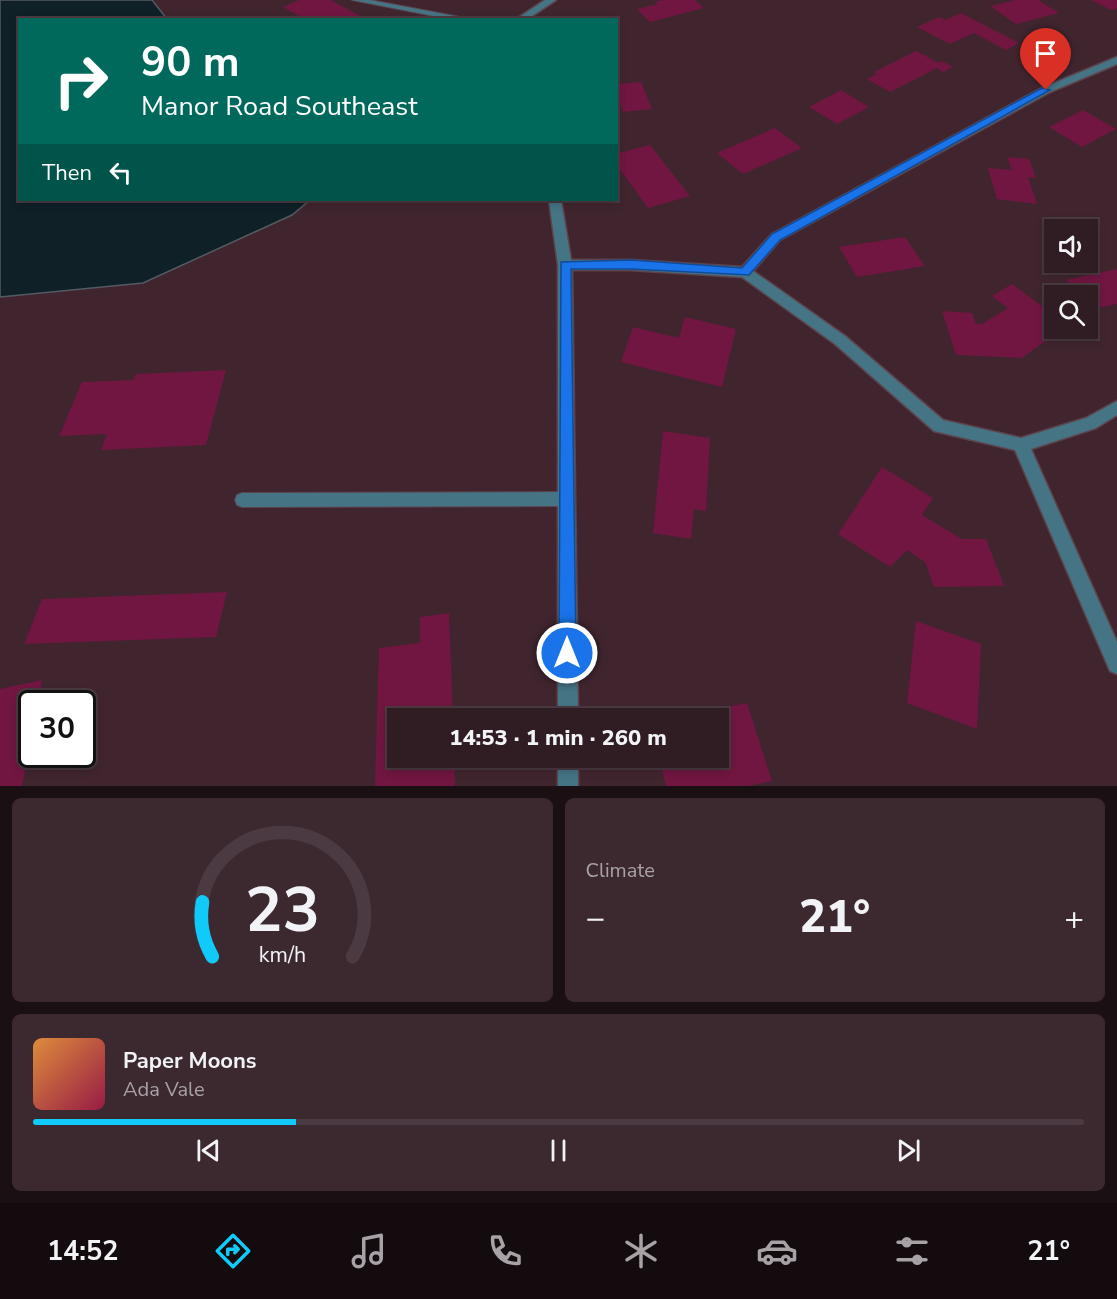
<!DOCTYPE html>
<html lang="en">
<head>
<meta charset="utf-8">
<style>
	:root { --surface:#301c23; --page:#3c2930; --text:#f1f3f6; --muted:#a8a1a6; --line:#4b3a41; --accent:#10cafa }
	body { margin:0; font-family:"Nunito Sans",sans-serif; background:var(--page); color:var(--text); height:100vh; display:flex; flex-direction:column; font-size:22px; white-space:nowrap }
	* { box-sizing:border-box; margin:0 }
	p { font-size:20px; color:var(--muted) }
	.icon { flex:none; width:33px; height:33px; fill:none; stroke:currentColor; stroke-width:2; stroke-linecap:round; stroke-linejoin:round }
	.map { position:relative; height:786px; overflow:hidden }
	.side { display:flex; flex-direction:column; gap:12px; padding:12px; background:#1a0f13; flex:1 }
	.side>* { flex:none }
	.hud { position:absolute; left:18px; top:18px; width:600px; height:183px; border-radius:0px; box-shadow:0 3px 9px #0003,0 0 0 2px var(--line); background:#00695c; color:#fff; overflow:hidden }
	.controls { position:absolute; left:1044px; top:219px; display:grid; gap:12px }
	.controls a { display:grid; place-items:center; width:54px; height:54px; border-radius:0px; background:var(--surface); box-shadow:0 3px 9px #0003,0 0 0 2px var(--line); font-size:30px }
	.speed { position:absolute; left:18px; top:690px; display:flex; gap:12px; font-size:30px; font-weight:700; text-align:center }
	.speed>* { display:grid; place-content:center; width:78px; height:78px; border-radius:50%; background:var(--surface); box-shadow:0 3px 9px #0003,0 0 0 2px var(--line); line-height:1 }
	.speed .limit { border:3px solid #111; border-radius:9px; background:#fff; color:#111 }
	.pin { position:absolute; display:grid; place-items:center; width:51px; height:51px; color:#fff; margin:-62px -26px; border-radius:50% 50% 50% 0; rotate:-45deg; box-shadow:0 0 6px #0007 }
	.pin .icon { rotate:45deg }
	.me { position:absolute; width:66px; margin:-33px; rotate:0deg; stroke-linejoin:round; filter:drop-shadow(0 0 4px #0008) }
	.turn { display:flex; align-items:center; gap:21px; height:126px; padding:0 24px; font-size:27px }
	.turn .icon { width:78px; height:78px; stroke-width:2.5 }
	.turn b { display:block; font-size:42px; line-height:51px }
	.then { display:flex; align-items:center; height:57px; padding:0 24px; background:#0003; gap:12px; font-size:22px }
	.big { font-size:45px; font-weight:800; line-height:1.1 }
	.side .widget { flex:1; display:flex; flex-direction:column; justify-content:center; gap:9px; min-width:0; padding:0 21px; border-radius:9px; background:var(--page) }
	.side .dial { align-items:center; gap:0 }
	.dial svg { height:156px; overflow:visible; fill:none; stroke:var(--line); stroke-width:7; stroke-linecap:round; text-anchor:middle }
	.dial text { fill:var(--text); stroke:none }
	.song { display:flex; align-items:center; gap:18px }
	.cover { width:72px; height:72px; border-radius:9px; background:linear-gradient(135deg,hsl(30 70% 55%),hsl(340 70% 35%)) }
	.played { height:6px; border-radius:3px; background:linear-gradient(90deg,var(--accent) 25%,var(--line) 25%) }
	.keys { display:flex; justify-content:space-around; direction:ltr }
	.heat { display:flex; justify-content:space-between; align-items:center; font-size:33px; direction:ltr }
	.side .tiles { flex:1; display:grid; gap:12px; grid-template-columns:1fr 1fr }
	.widget:last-child { grid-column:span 2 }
	.trip { position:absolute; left:387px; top:708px; width:342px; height:60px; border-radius:0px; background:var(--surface); box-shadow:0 3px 9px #0003,0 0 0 2px var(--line); font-weight:800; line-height:60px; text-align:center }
	.tab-bar { display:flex; height:96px; justify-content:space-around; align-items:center; background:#130b0e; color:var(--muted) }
	.tab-bar .icon { width:42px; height:42px }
	.tab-bar .active { color:var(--accent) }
	.tab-bar b { font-size:27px; color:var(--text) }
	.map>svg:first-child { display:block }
	.water { fill:#0f2027; stroke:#545a61; stroke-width:1.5 }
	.building { fill:#701641 }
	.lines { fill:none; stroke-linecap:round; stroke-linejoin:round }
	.lane-casing { stroke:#5d434c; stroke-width:2 }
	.street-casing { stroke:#5d434c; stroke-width:3 }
	.lane { fill:#457485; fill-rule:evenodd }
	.street { fill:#457485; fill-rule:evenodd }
	.route { fill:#1a73e8; stroke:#114b97; stroke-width:1.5 }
</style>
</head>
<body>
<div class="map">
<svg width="1117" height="786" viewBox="0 0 1117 786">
	<rect width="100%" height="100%" fill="#40252f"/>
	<path class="water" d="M0 0H152L167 19 20 20V200H310L292 215 143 283 0 297Z"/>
	<g class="building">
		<path d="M299 0H330L368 20H306L283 7Z"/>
		<path d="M662 0H695L704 8 650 22 637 9 658 4 655 2Z"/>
		<path d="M1016 0H1038L1059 13 1016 24 990 6Z"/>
		<path d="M1091 0H1117V8L1111 10Z"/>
		<path d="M961 13 1019 43 1006 50 974 33 950 44 917 27 939 17 945 20Z"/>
		<path d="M916 51 939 63 942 61 953 67 943 72 937 68 890 92 867 79 877 74 874 72Z"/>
		<path d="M641 82 652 109 623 112 619 101H616V84Z"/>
		<path d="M841 90 869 107 837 124 809 107Z"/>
		<path d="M1083 110 1116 129 1082 147 1049 127Z"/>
		<path d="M775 128 802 148 743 174 717 153Z"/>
		<path d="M650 145 690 196 648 208 616 164V154Z"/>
		<path d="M1007 157 1029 159 1036 178 1028 177 1037 204 997 199 988 168 1012 170Z"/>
		<path d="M905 237 925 266 857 277 839 247Z"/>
		<path d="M1117 269V304L1093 309 1088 303V296H1080L1066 280Z"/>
		<path d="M1012 284 1054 315V328H1063L1022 358 956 355 942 311 972 313 976 324H982L1008 308 992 296Z"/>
		<path d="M685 317 736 329 722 387 621 362 633 327 679 338Z"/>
		<path d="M226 370 206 445 101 450 107 434 59 436 82 382 133 380 136 374Z"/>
		<path d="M663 431 710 438 706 511 694 509 691 539 653 533Z"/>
		<path d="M882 467 933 498 922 515 962 539H986L1004 586 934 587 925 562 907 550 890 567 838 534Z"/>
		<path d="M227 592 216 637 24 644 42 599Z"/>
		<path d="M449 613 453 718H398V758H454L455 786H375L379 648 420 643V617Z"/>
		<path d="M916 621 981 644 977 729 907 703Z"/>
		<path d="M42 680 38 704H32V737L22 786H0V689Z"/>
		<path d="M747 703 772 781 748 786H666L659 758H718V718L678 717Z"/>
	</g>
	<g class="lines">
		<defs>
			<g id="lane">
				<path d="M352 0H370L476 20H454Z"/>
				<path d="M566 492 571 494 573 499 571 504 566 506 242 507 237 505 235 500 237 495 242 493Z"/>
			</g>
			<g id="street">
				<path d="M545 0H556L526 20H515Z"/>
				<path d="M1117 57V64L1050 92 780 240 753 271 845 336 943 420 1021 438 1086 418 1117 401V415L1096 428 1031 449 1117 642V674L1110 671 1015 450 934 431 835 344 742 277 631 270H572L578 718H558V265L549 200H561L571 260H631L742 267 772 234 1042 88Z"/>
				<rect x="558" y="758" width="20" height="28"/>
			</g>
		</defs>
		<use href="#lane" class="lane-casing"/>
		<use href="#street" class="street-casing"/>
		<use href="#lane" class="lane"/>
		<use href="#street" class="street"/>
	</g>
	<path class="route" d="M1042 88 1050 90 780 240 749 275 631 269H571L576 653 574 659 567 661 561 659 559 653 561 262 631 260 742 268 772 234Z"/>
</svg>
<div class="controls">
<a><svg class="icon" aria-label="sound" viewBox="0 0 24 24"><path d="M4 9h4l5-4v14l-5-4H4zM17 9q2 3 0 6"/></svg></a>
<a><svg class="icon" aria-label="search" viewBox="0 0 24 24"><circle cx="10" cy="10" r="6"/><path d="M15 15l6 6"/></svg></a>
</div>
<div class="speed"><div class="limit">30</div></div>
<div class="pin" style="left:1046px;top:90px;background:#d93025"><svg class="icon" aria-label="arrive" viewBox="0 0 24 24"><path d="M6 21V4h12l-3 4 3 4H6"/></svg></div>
<svg class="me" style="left:567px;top:653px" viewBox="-20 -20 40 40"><circle r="17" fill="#1a73e8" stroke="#fff" stroke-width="3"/><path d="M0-11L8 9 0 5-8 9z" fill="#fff"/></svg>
<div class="trip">14:53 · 1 min · 260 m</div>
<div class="hud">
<div class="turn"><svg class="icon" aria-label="right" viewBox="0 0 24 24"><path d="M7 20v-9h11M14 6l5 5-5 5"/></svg><div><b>90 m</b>Manor Road Southeast</div></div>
<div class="then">Then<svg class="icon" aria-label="left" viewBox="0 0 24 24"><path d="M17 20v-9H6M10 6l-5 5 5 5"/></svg></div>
</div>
</div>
<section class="side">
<div class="tiles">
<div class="widget dial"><svg viewBox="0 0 100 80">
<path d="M14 69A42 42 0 1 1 86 69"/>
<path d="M14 69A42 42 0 0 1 9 41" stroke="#10cafa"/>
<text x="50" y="56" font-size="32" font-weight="700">23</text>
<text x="50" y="72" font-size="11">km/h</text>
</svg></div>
<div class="widget"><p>Climate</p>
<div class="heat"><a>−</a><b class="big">21°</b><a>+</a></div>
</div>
<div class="widget">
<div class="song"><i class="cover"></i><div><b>Paper Moons</b><p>Ada Vale</p></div></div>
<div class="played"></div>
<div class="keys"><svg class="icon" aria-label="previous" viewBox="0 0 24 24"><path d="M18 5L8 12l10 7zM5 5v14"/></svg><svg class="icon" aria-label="pause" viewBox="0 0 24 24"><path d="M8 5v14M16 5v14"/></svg><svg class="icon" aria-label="next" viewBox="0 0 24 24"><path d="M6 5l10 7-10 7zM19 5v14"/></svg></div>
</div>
</div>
</section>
<nav class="tab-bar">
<b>14:52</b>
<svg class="icon active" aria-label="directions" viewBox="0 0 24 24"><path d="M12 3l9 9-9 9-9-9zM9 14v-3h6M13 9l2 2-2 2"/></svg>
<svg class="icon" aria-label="music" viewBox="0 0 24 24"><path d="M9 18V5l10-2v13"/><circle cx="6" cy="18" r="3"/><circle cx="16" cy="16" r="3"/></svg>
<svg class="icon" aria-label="phone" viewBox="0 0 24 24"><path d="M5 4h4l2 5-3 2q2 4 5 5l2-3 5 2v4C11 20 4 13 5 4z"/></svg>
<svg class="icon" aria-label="climate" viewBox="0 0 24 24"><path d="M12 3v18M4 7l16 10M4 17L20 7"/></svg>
<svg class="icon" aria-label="car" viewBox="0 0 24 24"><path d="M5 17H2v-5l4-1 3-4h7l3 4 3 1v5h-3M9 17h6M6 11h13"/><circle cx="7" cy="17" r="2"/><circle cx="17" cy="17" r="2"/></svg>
<svg class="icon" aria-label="filters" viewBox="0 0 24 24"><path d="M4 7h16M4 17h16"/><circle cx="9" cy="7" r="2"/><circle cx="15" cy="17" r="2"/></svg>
<b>21°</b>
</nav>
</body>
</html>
